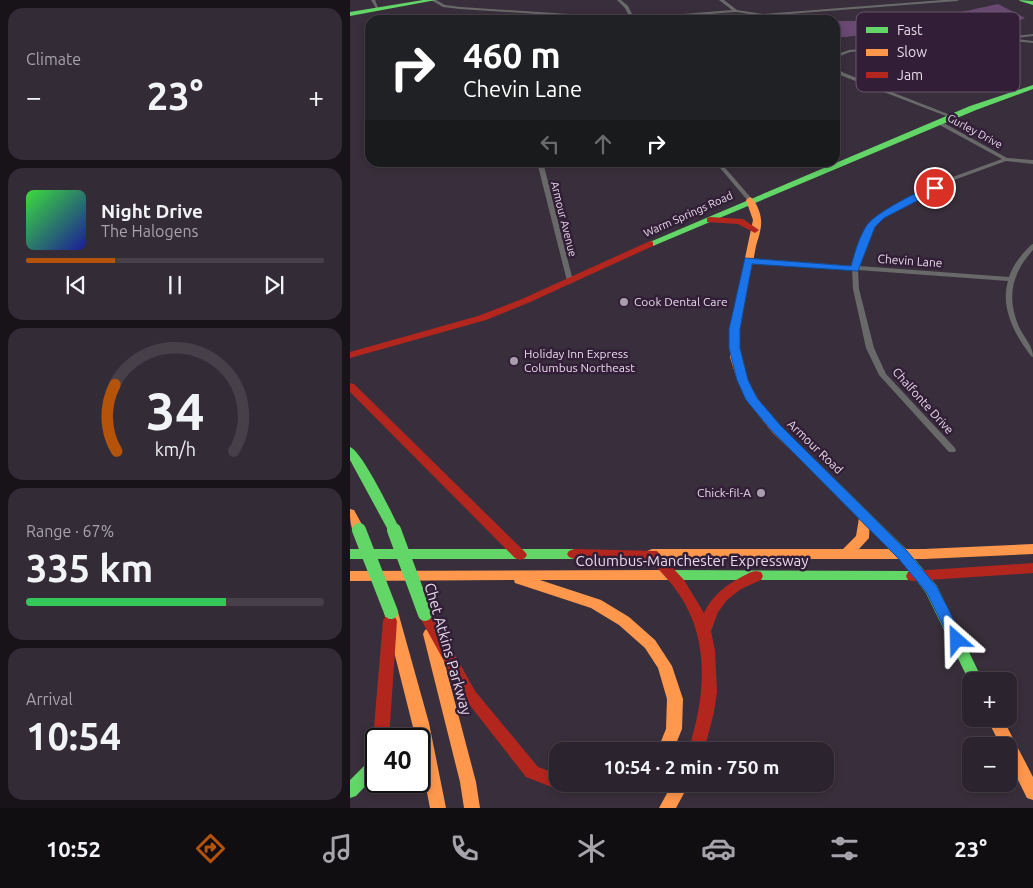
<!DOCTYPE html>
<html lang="en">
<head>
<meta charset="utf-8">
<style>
	:root { --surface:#2b232d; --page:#332b35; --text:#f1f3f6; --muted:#a6a4aa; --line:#474049; --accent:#b45309 }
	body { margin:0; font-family:Ubuntu,sans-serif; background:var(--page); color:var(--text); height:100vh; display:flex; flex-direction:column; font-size:19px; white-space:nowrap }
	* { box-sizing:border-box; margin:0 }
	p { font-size:16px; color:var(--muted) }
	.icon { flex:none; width:28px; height:28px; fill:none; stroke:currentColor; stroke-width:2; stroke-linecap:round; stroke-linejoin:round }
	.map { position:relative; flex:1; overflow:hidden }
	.side { display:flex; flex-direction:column; gap:8px; padding:8px; background:#181319; width:350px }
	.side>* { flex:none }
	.banner { position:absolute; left:15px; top:15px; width:475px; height:152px; border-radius:15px; box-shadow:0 2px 8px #0003,0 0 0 1px var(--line); background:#202124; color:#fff; overflow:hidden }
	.buttons { position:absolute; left:612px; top:672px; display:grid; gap:10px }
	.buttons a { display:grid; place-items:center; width:55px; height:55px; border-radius:10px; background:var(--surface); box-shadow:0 2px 8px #0003,0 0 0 1px var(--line); font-size:25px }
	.speed { position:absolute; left:15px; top:728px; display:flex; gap:10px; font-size:25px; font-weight:700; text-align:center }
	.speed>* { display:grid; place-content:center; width:65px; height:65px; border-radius:50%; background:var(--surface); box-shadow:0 2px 8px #0003,0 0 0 1px var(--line); line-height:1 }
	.speed .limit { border:2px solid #111; border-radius:8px; background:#fff; color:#111 }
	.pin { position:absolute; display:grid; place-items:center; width:42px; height:42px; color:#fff; margin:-21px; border:2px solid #fff; border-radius:50%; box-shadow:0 1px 5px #0007 }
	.me { position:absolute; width:55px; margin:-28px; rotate:335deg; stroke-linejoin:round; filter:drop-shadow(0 0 4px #0008) }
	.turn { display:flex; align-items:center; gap:18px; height:105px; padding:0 15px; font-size:22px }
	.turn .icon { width:65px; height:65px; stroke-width:2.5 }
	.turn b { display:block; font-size:35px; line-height:42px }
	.lanes { display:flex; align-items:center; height:48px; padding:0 15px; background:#0003; justify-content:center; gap:25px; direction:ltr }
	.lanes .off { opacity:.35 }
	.big { font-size:38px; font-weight:700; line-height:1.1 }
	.side .tile { flex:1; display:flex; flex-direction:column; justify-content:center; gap:8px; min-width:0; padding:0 18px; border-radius:15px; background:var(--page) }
	.side .dial { align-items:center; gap:0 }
	.dial svg { height:130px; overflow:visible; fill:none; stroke:var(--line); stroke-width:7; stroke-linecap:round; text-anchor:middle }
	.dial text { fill:var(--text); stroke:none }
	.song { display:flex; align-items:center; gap:15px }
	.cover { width:60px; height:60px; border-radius:8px; background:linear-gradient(135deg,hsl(120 70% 55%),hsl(240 70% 35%)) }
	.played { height:5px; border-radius:2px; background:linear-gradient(90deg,var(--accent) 30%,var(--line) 30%) }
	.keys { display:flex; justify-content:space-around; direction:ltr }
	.heat { display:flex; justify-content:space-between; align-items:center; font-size:28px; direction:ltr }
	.charge { height:8px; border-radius:4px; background:linear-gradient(90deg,#34c759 67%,var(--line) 0) }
	.trip { position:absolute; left:199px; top:742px; width:285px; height:50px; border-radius:15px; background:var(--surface); box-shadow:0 2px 8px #0003,0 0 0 1px var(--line); font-weight:700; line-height:50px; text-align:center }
	.tab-bar { display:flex; height:80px; justify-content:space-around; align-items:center; background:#110e12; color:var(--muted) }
	.tab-bar .icon { width:35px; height:35px }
	.tab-bar .on { color:var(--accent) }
	.tab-bar b { font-size:22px; color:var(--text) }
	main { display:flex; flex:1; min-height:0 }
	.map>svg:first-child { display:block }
	.forest { fill:#694972 }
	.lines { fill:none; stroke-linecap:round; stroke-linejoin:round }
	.street { fill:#69696a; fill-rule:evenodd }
	.fast { fill:#63d668; fill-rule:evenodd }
	.slow { fill:#ff974d; fill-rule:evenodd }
	.jam { fill:#b3261e; fill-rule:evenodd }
	.fast-bridge { stroke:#63d668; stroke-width:14 }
	.route { fill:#1a73e8; stroke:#114b97 }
	.poi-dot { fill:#a99ead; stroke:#321f37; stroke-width:2 }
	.labels { text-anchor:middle; stroke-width:5; stroke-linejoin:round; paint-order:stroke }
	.far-street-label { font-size:11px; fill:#e6daea; stroke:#321f37 }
	.street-label { font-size:12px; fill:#e6daea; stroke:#321f37 }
	.poi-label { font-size:12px; fill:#e6daea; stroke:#321f37; text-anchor:start }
	.near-street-label { font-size:15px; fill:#e6daea; stroke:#321f37 }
	.key { fill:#321f37; stroke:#68576d; stroke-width:1 }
	.key-label { font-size:14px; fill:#e6daea }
</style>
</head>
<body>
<main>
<section class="side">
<div class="tile"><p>Climate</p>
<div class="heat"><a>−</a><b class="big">23°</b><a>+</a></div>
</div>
<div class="tile">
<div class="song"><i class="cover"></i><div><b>Night Drive</b><p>The Halogens</p></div></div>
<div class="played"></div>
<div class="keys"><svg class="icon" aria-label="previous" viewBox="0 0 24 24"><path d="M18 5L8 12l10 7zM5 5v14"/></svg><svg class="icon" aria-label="pause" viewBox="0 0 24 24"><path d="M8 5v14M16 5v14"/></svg><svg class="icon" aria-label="next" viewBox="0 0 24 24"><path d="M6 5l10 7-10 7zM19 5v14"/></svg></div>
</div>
<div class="tile dial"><svg viewBox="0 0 100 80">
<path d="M14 69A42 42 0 1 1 86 69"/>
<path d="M14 69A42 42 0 0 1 13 28" stroke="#b45309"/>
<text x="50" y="56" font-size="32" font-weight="700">34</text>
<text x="50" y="72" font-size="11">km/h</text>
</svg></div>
<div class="tile"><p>Range · 67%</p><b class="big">335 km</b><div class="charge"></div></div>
<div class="tile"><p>Arrival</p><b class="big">10:54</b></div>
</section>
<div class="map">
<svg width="683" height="808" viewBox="0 0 683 808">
	<rect width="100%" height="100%" fill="#392f3c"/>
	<path class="forest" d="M648 4 675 18 666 22 560 30 485 38V21H511L509 18 520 20 569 17 580 12 607 13Z"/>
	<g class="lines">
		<g class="street">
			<path d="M21 0H25L29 10H27Z"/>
			<path d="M81 0H86L95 5 110 7 280 18 275 8 267 0H271L278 6 284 18 382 10 369 0H374L387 10 413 14 593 0H609L607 1 413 16 386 12 279 20 110 9 93 7Z"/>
			<path d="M166 14 168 15 167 16 147 20H139Z"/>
			<path d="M683 34V36L624 43 628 53 617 63 539 91 603 116V118H601L490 75 485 70V67L494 73 535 89 613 61 624 53 619 43 500 52 485 58V55L499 50 621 41Z"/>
			<path d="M665 39 683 41V43L663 41V40Z"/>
			<path d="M586 121H590L657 158 683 160V164L656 161 604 180 533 217 524 227 514 248 509 266 659 277C663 264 672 254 681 245L683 244V250C661 274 656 299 670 329 675 339 683 346 683 357L681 356C665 335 650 308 658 281L508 270 509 289 524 348 536 374 605 448 606 450 605 452H599L529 375 516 348 503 289 502 269 398 262 395 260 398 258 503 266 508 248 518 226 529 215 600 178 652 159 586 123Z"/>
			<path d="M187 162H193L223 281 222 282 220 283 217 281Z"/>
			<path d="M365 162H370L402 199V201H398Z"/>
		</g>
		<g class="fast">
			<path d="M73 0H86L0 16V12Z"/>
			<path d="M669 0 683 1V5L670 1Z"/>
			<path d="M683 85V89L626 110 303 246H297L295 244 620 106Z"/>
			<path d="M0 447C12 451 43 515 50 530L49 533H39L38 530 0 460Z"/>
			<path d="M452 450 456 451 558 551 587 586 633 681H621V685L576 593 566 580H321L316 579 314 575 316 571 321 570 559 571 548 557 448 457 446 454 448 451Z"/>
			<path d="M0 549H224L229 551 231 554 229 557 224 559H0Z"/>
			<path d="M26 748V775L6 796 0 798V780L15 765 20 750Z"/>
		</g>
		<g class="slow">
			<path d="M400 197C406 200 411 214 411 220 412 228 408 239 406 246 401 274 393 302 390 329 385 384 420 417 456 451L458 454 456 457H448L422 432 398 402 387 380 380 357V329L403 220 396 200Z"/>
			<path d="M0 509 4 510 15 530 14 533H4C0 525 0 518 0 509Z"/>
			<path d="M514 511 518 512 520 515 519 538 509 549H574L683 544V554L574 559H302L297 557 295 554 297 551 302 549H493L506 536 510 512Z"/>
			<path d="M321 570 326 571 328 575 326 579 321 580H190L251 600 279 617 305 640 322 666 333 699 332 729 323 751H307L316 729 317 699 308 668 295 648 269 625 241 608 165 583 164 580 0 581V571Z"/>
			<path d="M41 607 46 608 48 612 79 723 96 808H80L69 751V739H66L34 612 36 608Z"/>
			<path d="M80 628 85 630 87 634 126 782 130 808H114L110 782 73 634 75 630Z"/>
			<path d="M637 719H653L683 777V800L677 798 659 762V746H651Z"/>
			<path d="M322 784H339L326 808H309Z"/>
		</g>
		<g class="jam">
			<path d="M360 217 393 219 409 230 405 233 388 224 357 222V218Z"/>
			<path d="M300 241 303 242V246L178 303 136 320 0 358V352L128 316 172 299Z"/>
			<path d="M0 383 4 384 175 552 177 555 175 558 170 560 165 558 0 392Z"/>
			<path d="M224 549 307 551 334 580 354 613C364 592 381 582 401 572L406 571 411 572 413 576 411 580 391 589 377 600 368 612 361 631 365 651 367 692 364 712 354 751H338C355 700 361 641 329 594 320 581 309 570 299 559H224L219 557 217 554 219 551Z"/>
			<path d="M683 563V573L563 581 558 580 556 576 558 572 563 571Z"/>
			<path d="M75 609 80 610 125 691 188 767 208 774V784H266L264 789 258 791H212L176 777 115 699 68 614 70 610Z"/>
			<path d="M40 616 45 617 47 621 39 739H26V744L23 739 33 621 35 617Z"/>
		</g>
		<g class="fast-bridge">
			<path d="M9 530 41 612"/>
			<path d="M44 530 75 614"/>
		</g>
	</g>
	<path class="route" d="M585 185 588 186V190L534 218 525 227 508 271 402 264 390 329V348L398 380 407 398 431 426 557 551 587 587 614 640 612 644 607 646 602 644 577 593 548 558 422 431 396 400 387 380 379 348V329L395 258 501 266C505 252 509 237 517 225 525 213 570 190 585 185Z"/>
	<g class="poi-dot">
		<circle cx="274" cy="302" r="5"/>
		<circle cx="164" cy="361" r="5"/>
		<circle cx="411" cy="493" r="5"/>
	</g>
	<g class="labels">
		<g class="far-street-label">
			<text transform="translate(625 131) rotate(28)" y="4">Gurley Drive</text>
			<text transform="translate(338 214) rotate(-24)" y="4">Warm Springs Road</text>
			<text transform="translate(214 219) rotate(76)" y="4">Armour Avenue</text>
		</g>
		<g class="street-label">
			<text transform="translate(560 261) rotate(4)" y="4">Chevin Lane</text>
			<text transform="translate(573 401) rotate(48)" y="4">Chalfonte Drive</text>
			<text transform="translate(465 447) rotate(44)" y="4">Armour Road</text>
		</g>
		<g class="poi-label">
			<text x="284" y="306">Cook Dental Care</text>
			<text x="174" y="358">Holiday Inn Express<tspan x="174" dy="14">Columbus Northeast</tspan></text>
			<text x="401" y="497" text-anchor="end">Chick-fil-A</text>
		</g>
		<g class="near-street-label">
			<text x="342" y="566">Columbus-Manchester Expressway</text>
			<text transform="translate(98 649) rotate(74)" y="5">Chet Atkins Parkway</text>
		</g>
	</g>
	<rect x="506" y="12" width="164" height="80" rx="8" class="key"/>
	<rect x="516" y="27" width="22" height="6" fill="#63d668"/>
	<rect x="516" y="49" width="22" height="7" fill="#ff974d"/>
	<rect x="516" y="72" width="22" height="6" fill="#b3261e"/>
	<g class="key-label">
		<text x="547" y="35">Fast</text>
		<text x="547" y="57">Slow</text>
		<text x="547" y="80">Jam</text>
	</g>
</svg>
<div class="buttons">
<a>+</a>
<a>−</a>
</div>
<div class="speed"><div class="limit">40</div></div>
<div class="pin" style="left:585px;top:188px;background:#d93025"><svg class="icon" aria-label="arrive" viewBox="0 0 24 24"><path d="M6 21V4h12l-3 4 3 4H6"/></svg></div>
<svg class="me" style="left:607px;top:640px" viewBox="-20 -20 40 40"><path d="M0-17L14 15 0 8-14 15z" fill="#1a73e8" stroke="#fff" stroke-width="4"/></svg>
<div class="trip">10:54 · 2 min · 750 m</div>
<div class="banner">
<div class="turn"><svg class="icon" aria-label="right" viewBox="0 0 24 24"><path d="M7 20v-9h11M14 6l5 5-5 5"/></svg><div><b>460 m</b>Chevin Lane</div></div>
<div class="lanes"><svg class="icon off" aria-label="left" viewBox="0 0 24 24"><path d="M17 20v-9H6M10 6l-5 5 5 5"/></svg><svg class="icon off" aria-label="ahead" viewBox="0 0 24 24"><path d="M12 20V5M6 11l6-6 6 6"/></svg><svg class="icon" aria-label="right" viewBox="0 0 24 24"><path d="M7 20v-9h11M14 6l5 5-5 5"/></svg></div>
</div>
</div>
</main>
<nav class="tab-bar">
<b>10:52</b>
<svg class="icon on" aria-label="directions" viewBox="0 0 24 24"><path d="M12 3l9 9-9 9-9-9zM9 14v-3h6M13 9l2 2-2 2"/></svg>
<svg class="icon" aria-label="music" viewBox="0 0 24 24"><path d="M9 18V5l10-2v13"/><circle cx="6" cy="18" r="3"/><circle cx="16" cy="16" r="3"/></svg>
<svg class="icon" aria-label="phone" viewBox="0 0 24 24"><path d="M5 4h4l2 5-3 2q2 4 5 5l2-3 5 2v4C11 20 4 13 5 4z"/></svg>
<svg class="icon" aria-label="climate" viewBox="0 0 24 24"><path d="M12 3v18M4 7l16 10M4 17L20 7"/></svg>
<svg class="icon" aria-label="car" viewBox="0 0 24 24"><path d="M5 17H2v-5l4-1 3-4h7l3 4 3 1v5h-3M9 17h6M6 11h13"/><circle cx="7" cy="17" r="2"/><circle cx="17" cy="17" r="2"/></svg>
<svg class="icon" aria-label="filters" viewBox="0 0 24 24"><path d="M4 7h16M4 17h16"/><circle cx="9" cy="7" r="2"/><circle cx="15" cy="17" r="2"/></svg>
<b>23°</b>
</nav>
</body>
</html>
